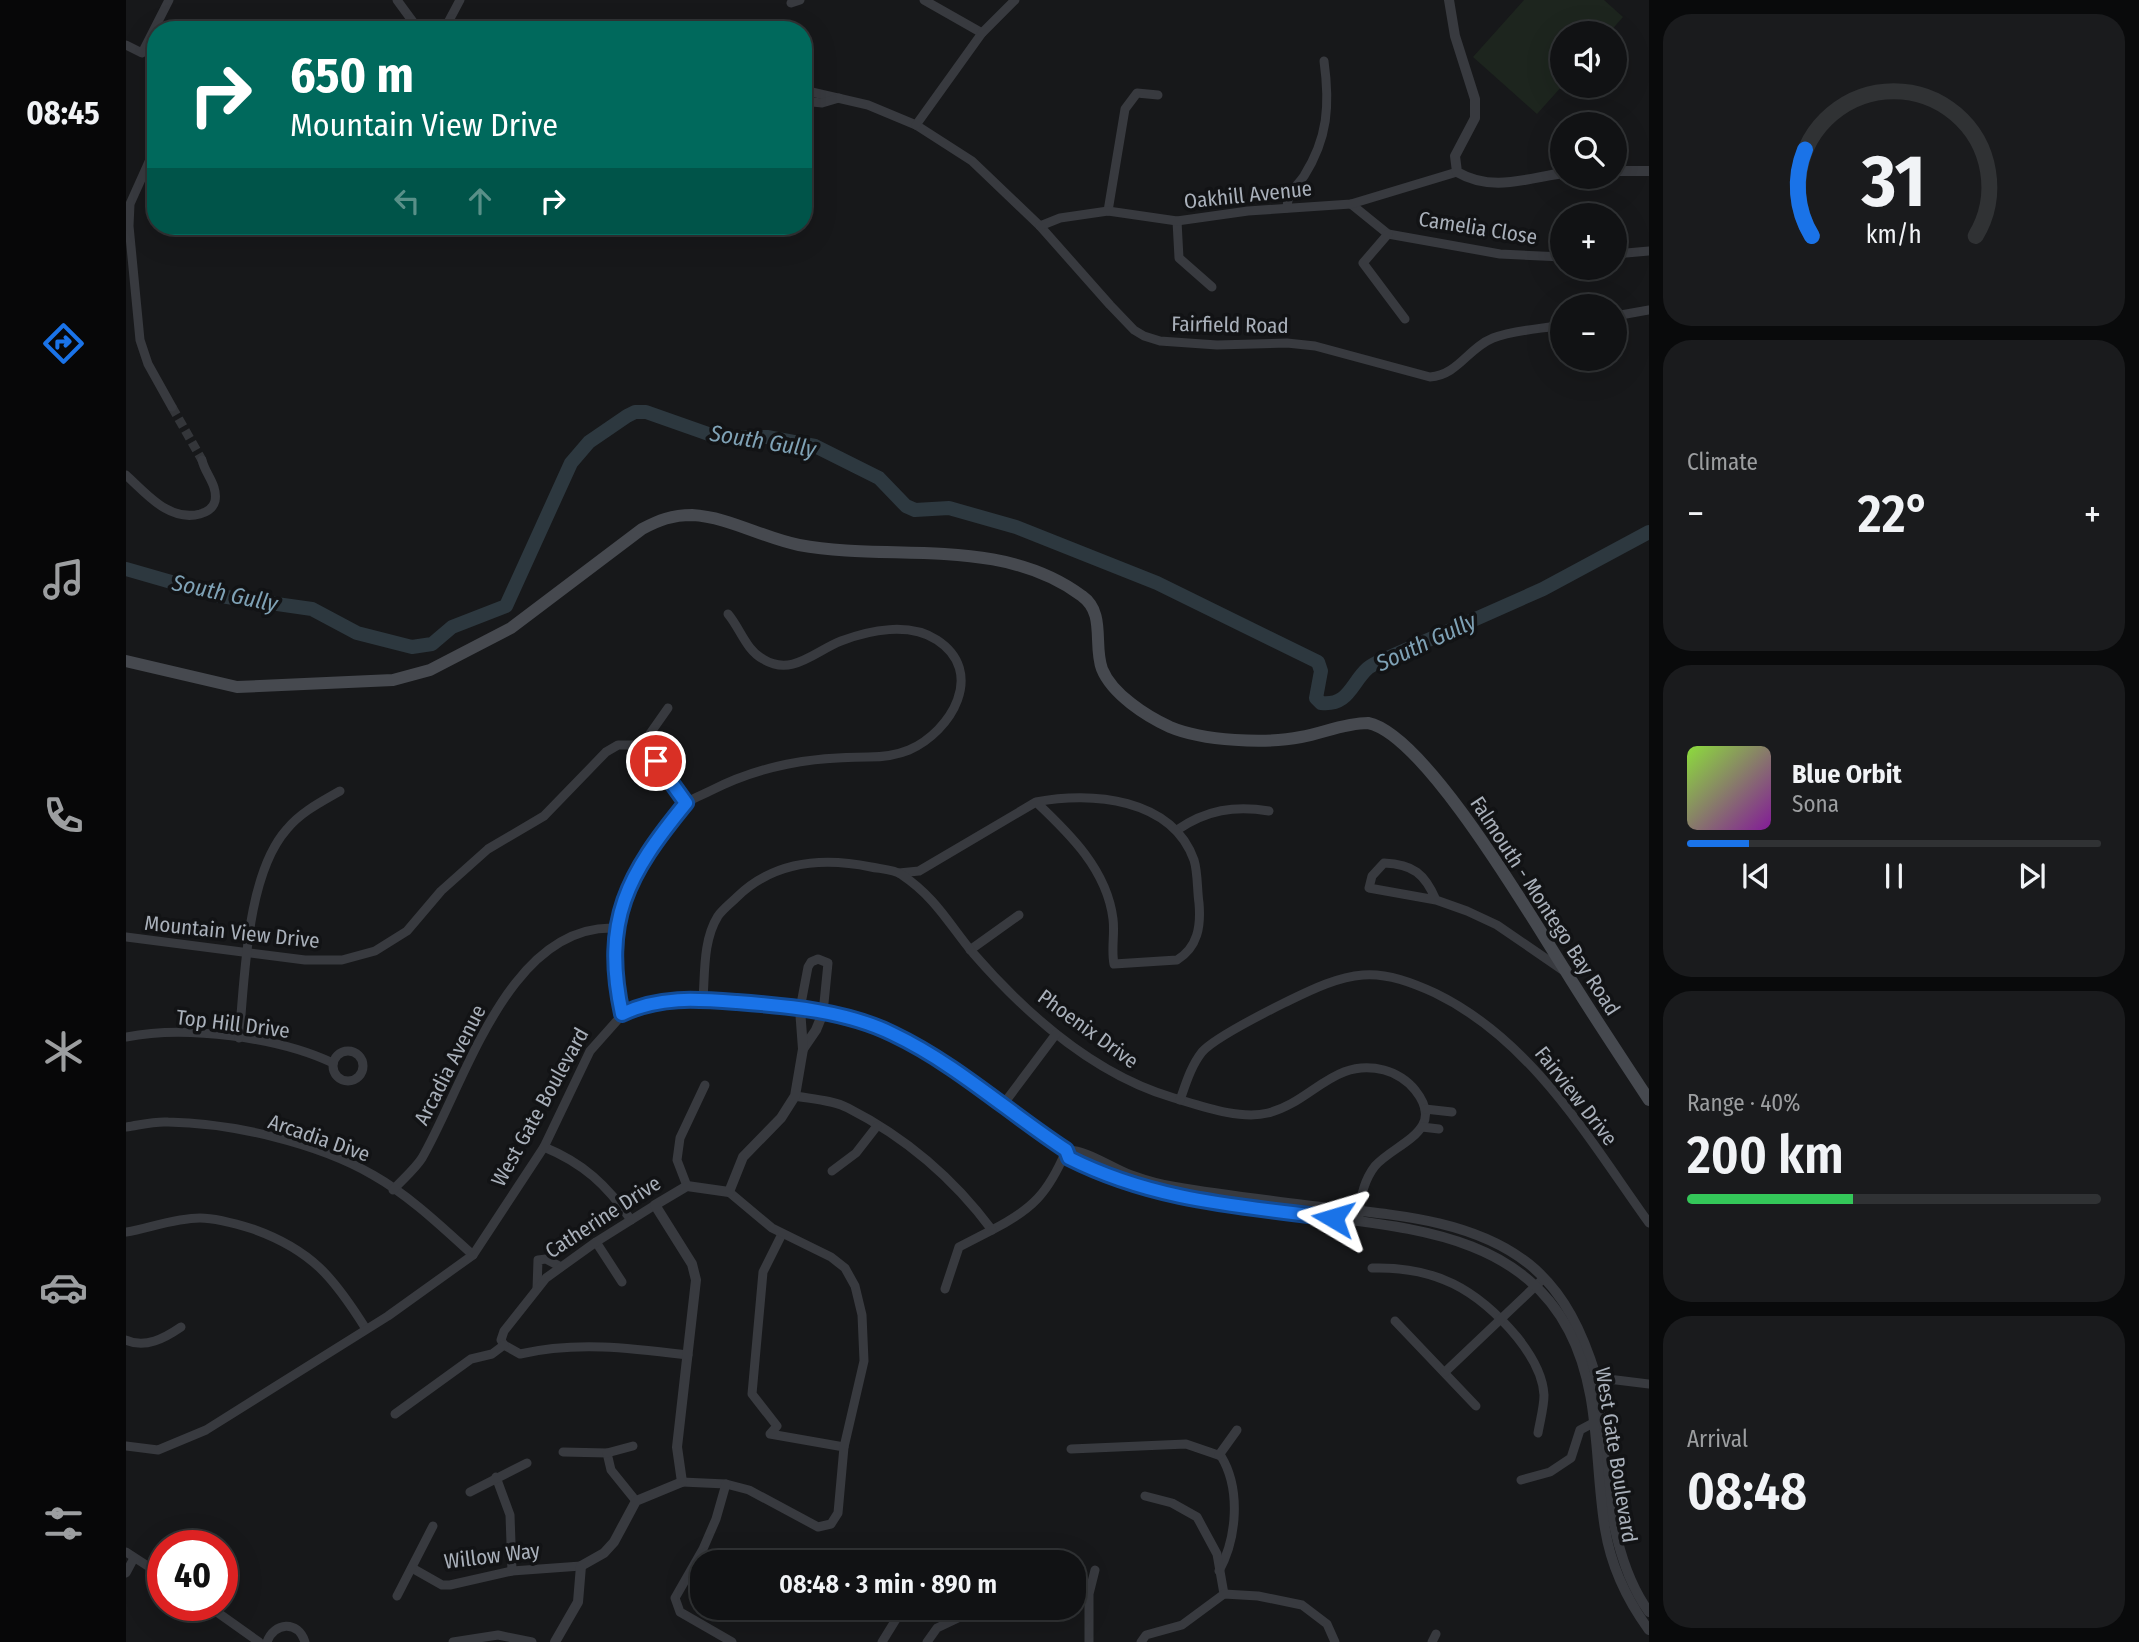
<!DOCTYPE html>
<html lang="en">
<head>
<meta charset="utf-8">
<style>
	:root { --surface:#111214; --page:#1a1b1d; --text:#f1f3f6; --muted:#9c9ea0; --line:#303234; --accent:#1a73e8 }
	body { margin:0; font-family:"Fira Sans Condensed",sans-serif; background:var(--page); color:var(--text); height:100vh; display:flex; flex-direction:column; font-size:26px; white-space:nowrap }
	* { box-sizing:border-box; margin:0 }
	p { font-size:23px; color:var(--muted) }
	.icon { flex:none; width:38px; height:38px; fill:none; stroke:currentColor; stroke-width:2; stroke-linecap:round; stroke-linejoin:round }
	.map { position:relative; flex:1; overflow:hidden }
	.details { display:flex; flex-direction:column; gap:14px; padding:14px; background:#090a0b; width:490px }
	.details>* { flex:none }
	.banner { position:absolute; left:21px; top:21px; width:665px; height:214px; border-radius:28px; box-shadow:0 7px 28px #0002,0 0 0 2px var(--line); background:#00695c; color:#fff; overflow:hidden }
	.tools { position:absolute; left:1424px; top:21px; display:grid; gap:14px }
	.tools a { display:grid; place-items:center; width:77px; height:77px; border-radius:50%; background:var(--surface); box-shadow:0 7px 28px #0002,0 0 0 2px var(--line); font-size:35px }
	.speed { position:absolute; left:21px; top:1530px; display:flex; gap:14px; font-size:35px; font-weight:700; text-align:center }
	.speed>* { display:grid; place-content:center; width:91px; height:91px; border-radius:50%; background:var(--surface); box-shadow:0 7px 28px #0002,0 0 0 2px var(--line); line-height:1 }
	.speed .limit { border:10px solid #d22; background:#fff; color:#111 }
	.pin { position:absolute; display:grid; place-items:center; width:60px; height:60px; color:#fff; margin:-30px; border:4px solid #fff; border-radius:50%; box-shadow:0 2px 7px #0007 }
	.me { position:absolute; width:77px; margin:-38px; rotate:277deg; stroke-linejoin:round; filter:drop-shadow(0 0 5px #0008) }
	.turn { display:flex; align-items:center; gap:24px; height:147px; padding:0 28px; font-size:32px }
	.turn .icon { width:91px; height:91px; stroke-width:2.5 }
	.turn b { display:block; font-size:49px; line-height:60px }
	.lanes { display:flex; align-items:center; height:66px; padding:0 28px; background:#0003; justify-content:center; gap:35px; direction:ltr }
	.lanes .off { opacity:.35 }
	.big { font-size:52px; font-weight:600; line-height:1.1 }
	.details .card { flex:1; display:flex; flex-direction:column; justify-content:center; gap:10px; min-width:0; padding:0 24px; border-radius:28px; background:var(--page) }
	.details .dial { align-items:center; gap:0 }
	.dial svg { height:182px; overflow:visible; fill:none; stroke:var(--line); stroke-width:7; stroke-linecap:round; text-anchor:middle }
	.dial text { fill:var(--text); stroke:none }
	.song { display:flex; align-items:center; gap:21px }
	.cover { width:84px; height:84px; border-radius:10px; background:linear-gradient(135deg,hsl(90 70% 55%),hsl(290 70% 35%)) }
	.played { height:7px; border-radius:4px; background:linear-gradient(90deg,var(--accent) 15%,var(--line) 15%) }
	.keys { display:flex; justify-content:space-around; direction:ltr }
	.heat { display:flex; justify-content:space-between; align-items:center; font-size:38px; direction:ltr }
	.charge { height:10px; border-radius:5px; background:linear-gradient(90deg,#34c759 40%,var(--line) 0) }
	.trip { position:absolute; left:564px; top:1550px; width:396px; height:70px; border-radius:28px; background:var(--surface); box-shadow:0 7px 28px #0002,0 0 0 2px var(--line); font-weight:600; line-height:70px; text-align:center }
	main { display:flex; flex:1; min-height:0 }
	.dock { display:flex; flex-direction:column; width:126px; justify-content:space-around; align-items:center; background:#070708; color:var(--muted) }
	.dock .icon { width:49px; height:49px }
	.dock .selected { color:var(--accent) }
	.dock b { font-size:32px; color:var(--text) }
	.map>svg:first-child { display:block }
	.green { fill:#1d251e }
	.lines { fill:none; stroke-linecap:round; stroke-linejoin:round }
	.river { stroke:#2d383f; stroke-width:14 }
	.minor-tunnel { stroke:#34363a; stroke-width:9; stroke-dasharray:9 4.5; stroke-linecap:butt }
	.minor { stroke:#383a3f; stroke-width:9 }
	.tertiary { stroke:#383a3f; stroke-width:10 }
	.secondary { stroke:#46494f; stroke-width:12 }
	.route-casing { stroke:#114b97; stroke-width:18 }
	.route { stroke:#1a73e8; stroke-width:12 }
	.labels { text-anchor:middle; stroke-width:7; stroke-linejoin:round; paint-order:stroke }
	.street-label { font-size:21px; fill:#a9b0ba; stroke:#121315 }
	.water-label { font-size:23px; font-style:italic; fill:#7fa2b6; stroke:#121315 }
</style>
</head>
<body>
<main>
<nav class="dock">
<b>08:45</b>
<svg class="icon selected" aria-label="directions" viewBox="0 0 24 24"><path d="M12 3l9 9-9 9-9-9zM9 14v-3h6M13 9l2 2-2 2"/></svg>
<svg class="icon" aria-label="music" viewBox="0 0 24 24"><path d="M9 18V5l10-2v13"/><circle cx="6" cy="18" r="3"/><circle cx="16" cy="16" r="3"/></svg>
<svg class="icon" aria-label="phone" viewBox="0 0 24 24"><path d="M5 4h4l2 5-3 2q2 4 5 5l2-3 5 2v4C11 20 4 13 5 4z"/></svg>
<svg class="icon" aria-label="climate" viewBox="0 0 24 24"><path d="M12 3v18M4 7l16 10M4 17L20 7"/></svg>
<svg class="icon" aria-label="car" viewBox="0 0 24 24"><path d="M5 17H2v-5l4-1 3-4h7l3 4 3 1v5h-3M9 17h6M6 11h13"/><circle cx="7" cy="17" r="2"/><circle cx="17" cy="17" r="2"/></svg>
<svg class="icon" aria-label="filters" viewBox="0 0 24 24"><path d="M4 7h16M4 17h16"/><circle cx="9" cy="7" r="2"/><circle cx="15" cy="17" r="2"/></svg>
</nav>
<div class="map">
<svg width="1523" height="1642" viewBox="0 0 1523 1642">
	<rect width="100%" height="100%" fill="#17181a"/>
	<path class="green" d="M1398 0H1478L1497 17 1483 33H1437V85L1411 114 1347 57Z"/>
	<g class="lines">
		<path class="river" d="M0 569 94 596 186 609 231 633 286 647 306 644 326 627 380 606 445 463 463 442 501 416 509 412H520L591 437H641L689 446 753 478 780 506 789 510 823 508 890 527 1031 583 1192 662 1195 671 1190 698 1195 703C1223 706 1225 683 1242 668 1246 665 1252 662 1257 660L1417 589 1523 532"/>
		<path class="minor-tunnel" d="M46 407 76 460"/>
		<g class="minor">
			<path d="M271 0 293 30"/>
			<path d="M798 0 856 33"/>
			<path d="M665 3 674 0"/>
			<path d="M318 30 334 0"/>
			<path d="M0 45 16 53 43 0"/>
			<path d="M677 90 742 105 790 125 846 161 914 226 984 305 1008 330 1018 336 1034 341 1091 345 1161 343 1189 346 1304 377C1332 375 1342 348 1367 338 1388 330 1414 329 1437 325"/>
			<path d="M677 101 696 103 713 98"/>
			<path d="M790 125 856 33 889 0"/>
			<path d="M30 146 4 204 3 226 14 340 22 364 46 407"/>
			<path d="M1225 204 1262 234 1374 254 1437 257"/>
			<path d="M1161 208C1162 191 1169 189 1178 176 1202 138 1204 105 1198 61"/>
			<path d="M982 211 999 109 1011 93 1032 95"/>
			<path d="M1051 221 1053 258 1086 287"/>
			<path d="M914 226 934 218 982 211 1051 221 1122 211 1225 204 1331 172"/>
			<path d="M1262 234 1237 263 1279 319"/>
			<path d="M1489 254 1523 251"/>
			<path d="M1489 316 1523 310"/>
			<path d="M0 475C21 494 43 522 74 514 81 512 87 509 89 501 92 485 79 474 76 460"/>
			<path d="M516 745 542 708"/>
			<path d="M1051 830C1080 810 1109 805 1143 811"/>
			<path d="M773 873 793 871 910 802C944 834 981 870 987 919 989 934 985 949 988 964L1051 960C1072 947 1075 926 1073 903 1071 890 1072 873 1068 860 1046 798 965 791 910 802"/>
			<path d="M1310 900C1299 874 1287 864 1258 863L1246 876 1243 888 1310 900 1341 911 1371 925 1438 971"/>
			<path d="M0 937 179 960H216L249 951 281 931 315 891 362 849 418 816 480 752 492 745H516L560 803"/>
			<path d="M844 950 893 915"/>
			<path d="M577 999C579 972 577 940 592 916 597 909 605 903 611 897 648 861 696 857 745 867 754 869 768 869 776 875 809 897 823 924 847 953 900 1014 969 1075 1048 1098 1075 1106 1114 1120 1142 1113 1186 1102 1208 1057 1258 1070 1270 1073 1282 1081 1289 1090 1322 1131 1269 1143 1249 1166 1238 1180 1234 1198 1233 1216"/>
			<path d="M496 1015C481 943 489 895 533 836 541 826 550 811 560 803 567 798 576 795 584 791 635 765 685 757 742 757 754 757 771 755 783 750 826 731 860 672 811 640 783 622 744 630 715 641 689 651 666 677 637 659 620 650 614 628 602 614"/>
			<path d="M0 1037C59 1025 152 1037 207 1063"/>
			<path d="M113 1038C119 978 120 875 161 829 175 812 195 802 214 791"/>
			<circle cx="222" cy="1066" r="15"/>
			<path d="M669 1096C686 1099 707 1100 722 1108 779 1137 828 1179 866 1230 907 1209 922 1193 940 1151"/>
			<path d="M1054 1100C1060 1083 1065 1066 1076 1052 1088 1038 1140 1012 1158 1003 1183 991 1210 977 1237 975 1262 973 1287 983 1309 993 1406 1040 1462 1138 1523 1223"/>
			<path d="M876 1106 930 1034"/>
			<path d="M1299 1109 1326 1112"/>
			<path d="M0 1127C14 1125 28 1121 42 1122 106 1123 192 1143 247 1175 284 1196 316 1227 347 1255"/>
			<path d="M1296 1127 1313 1129"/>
			<path d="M418 1147C457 1163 481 1185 505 1220"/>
			<path d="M706 1171 730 1153 751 1126"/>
			<path d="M561 1186 551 1160 554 1138 579 1085"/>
			<path d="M267 1190C277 1179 289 1169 296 1158 339 1084 382 924 489 928"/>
			<path d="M0 1232C23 1228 50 1218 74 1218 91 1218 111 1224 127 1229 186 1250 208 1278 240 1329"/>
			<path d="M656 1234 637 1272 626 1394 651 1426 644 1434 718 1447"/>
			<path d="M470 1242 496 1282"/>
			<path d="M1246 1268C1309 1266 1351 1289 1391 1337 1403 1352 1417 1374 1418 1395 1418 1407 1414 1421 1412 1433"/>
			<path d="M411 1289 412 1260 420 1259 435 1267"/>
			<path d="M819 1289 833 1247 866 1230"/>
			<path d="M1269 1321 1350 1406"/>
			<path d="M0 1340C19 1349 39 1338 55 1327"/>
			<path d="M378 1345 375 1340 378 1331 420 1278 470 1242 529 1205"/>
			<path d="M378 1345 394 1354C450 1341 505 1348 562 1355"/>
			<path d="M1319 1372 1418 1278"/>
			<path d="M1466 1377 1523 1384"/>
			<path d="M269 1414 345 1359 366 1354 378 1345"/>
			<path d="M0 1446 32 1450 80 1430 262 1316 347 1255 418 1147 464 1051 496 1015 533 1001 577 999 674 1009 682 967 685 962 692 959 702 963 697 1013"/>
			<path d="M945 1449 1060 1444 1095 1456C1115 1489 1111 1538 1093 1571"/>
			<path d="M437 1452 481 1453 485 1470 510 1501"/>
			<path d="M481 1453 507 1446"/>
			<path d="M1093 1455 1111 1430"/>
			<path d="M370 1477 384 1515 386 1571"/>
			<path d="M1395 1480 1424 1472 1445 1458 1454 1430 1469 1422"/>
			<path d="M556 1482 600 1484 623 1490 692 1527 705 1524 712 1513 718 1447 738 1361 736 1315 729 1286 719 1268 705 1257 646 1228 603 1192"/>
			<path d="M600 1484 590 1519 577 1549 549 1598 554 1612 606 1642"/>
			<path d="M344 1492 401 1463"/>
			<path d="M1019 1496 1046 1503 1071 1517 1091 1554 1098 1594"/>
			<path d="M0 1552 37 1576"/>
			<path d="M286 1568 316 1585H324L386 1571 455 1566"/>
			<path d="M0 1573 8 1558"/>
			<path d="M271 1596 307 1526"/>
			<path d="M81 1605 133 1642"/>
			<path d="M141 1642C148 1622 172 1620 179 1642"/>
			<path d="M327 1642 372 1635 406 1642"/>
			<path d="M756 1642 777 1608"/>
			<path d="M801 1642 811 1628 851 1609"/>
			<path d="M963 1642V1594L969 1570"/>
			<path d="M1015 1642 1020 1635 1056 1625 1098 1594 1132 1596 1176 1605 1201 1624 1209 1642"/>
			<path d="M1306 1642 1310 1634"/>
		</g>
		<g class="tertiary">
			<path d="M1323 0 1329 36 1349 99V118L1329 156 1331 172C1365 192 1399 179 1437 173"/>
			<path d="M1489 171H1523"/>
			<path d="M677 1049 690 1030 697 1013"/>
			<path d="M940 1151C959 1149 985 1168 1004 1175 1018 1180 1034 1185 1049 1187 1095 1195 1140 1200 1186 1206 1258 1214 1344 1217 1403 1264 1439 1293 1457 1334 1470 1376 1480 1451 1478 1550 1523 1612"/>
			<path d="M429 1642 452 1602 455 1566 478 1553 488 1542 510 1501 556 1482 551 1447 570 1280 566 1264 529 1205 561 1186 603 1192 617 1157 655 1118 669 1096 677 1049 674 1009 765 1032 814 1059 940 1151 943 1158C975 1174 1008 1189 1043 1196 1099 1208 1159 1212 1216 1219 1304 1230 1398 1244 1443 1331 1475 1392 1468 1463 1479 1529 1485 1566 1501 1600 1523 1630"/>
		</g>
		<path class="secondary" d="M0 661 111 687 267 680 304 670 385 628 516 529C533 520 546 515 566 515 603 517 637 538 673 545 764 562 875 535 956 596 980 613 967 645 976 669 986 694 1020 716 1044 727 1077 741 1140 744 1175 737 1197 733 1219 723 1242 723 1299 734 1405 917 1439 970 1466 1014 1495 1057 1523 1100"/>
	</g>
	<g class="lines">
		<defs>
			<path id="route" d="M530 761 560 803C501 875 476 920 496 1014 533 996 571 999 611 1002 662 1006 721 1011 767 1034 830 1064 882 1112 940 1150L943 1158C1028 1201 1114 1206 1207 1218"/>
		</defs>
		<use href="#route" class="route-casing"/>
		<use href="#route" class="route"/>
	</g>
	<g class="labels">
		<g class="street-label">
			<text transform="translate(1122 195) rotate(-6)" y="7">Oakhill Avenue</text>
			<text transform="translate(1352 228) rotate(9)" y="7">Camelia Close</text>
			<text transform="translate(1104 325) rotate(1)" y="7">Fairfield Road</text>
			<text transform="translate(1419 906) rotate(57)" y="7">Falmouth - Montego Bay Road</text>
			<text transform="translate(106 932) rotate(6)" y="7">Mountain View Drive</text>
			<text transform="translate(107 1024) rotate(7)" y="7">Top Hill Drive</text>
			<text transform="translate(962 1029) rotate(36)" y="7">Phoenix Drive</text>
			<text transform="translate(324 1065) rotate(-63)" y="7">Arcadia Avenue</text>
			<text transform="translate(1450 1096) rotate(52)" y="7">Fairview Drive</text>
			<text transform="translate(414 1107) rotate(-61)" y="7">West Gate Boulevard</text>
			<text transform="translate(193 1138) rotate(19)" y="7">Arcadia Dive</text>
			<text transform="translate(477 1217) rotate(-33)" y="7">Catherine Drive</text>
			<text transform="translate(1490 1455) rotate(81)" y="7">West Gate Boulevard</text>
			<text transform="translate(366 1556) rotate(-7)" y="7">Willow Way</text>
		</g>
		<g class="water-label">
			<text transform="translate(637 441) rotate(9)" y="8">South Gully</text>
			<text transform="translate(99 593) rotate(12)" y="8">South Gully</text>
			<text transform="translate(1300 642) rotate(-25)" y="8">South Gully</text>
		</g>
	</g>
</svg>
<div class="tools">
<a><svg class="icon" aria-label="sound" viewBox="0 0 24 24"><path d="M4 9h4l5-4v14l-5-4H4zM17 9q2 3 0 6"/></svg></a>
<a><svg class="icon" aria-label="search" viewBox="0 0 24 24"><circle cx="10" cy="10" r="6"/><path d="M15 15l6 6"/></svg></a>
<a>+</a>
<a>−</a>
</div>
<div class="speed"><div class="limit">40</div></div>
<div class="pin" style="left:530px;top:761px;background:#d93025"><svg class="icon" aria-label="arrive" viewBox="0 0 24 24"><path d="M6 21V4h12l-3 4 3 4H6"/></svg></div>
<svg class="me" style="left:1207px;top:1218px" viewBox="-20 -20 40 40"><path d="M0-17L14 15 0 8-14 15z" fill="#1a73e8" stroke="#fff" stroke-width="4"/></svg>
<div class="trip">08:48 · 3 min · 890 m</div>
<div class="banner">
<div class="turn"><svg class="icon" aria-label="right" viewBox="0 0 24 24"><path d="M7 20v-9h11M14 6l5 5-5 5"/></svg><div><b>650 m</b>Mountain View Drive</div></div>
<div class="lanes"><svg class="icon off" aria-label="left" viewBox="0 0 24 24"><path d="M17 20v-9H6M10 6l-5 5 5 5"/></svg><svg class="icon off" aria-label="ahead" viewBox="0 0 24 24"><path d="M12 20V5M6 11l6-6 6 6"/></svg><svg class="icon" aria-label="right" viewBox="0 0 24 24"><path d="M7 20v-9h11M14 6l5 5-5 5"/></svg></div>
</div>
</div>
<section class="details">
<div class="card dial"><svg viewBox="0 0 100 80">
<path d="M14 69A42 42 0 1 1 86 69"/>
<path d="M14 69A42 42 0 0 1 11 31" stroke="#1a73e8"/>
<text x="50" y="56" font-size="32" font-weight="700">31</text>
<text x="50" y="72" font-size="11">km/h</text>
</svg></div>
<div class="card"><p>Climate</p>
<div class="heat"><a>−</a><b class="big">22°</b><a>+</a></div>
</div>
<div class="card">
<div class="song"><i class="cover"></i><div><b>Blue Orbit</b><p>Sona</p></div></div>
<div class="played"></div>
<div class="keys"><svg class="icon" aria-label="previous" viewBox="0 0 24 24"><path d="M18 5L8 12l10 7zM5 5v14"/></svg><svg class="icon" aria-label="pause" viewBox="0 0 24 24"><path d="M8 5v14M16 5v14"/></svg><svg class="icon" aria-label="next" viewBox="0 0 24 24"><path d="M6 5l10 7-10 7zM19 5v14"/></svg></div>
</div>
<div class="card"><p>Range · 40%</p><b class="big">200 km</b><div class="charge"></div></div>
<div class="card"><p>Arrival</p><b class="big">08:48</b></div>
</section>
</main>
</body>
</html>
